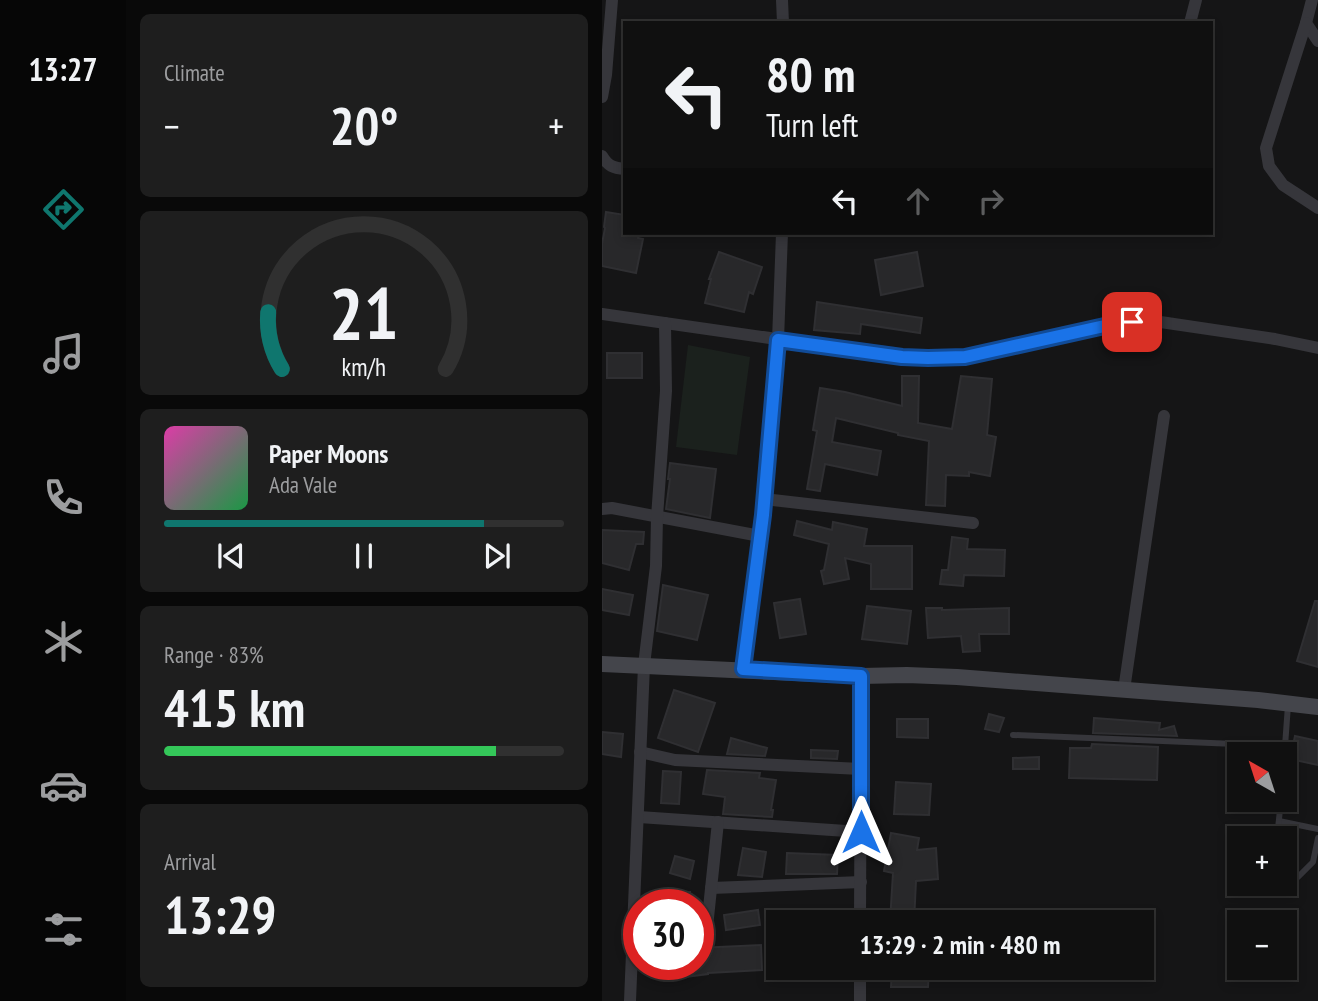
<!DOCTYPE html>
<html lang="en">
<head>
<meta charset="utf-8">
<style>
	:root { --surface:#101010; --page:#1e1e1e; --text:#f1f3f6; --muted:#9c9d9f; --line:#303030; --accent:#0f766e }
	body { margin:0; font-family:"PT Sans Narrow",sans-serif; background:var(--page); color:var(--text); height:100vh; display:flex; flex-direction:column; font-size:26px; white-space:nowrap }
	* { box-sizing:border-box; margin:0 }
	p { font-size:23px; color:var(--muted) }
	.icon { flex:none; width:38px; height:38px; fill:none; stroke:currentColor; stroke-width:2; stroke-linecap:round; stroke-linejoin:round }
	.map { position:relative; flex:1; overflow:hidden }
	.panel { display:flex; flex-direction:column; gap:14px; padding:14px; background:#090909; width:476px }
	.panel>* { flex:none }
	.banner { position:absolute; left:21px; top:21px; width:590px; height:214px; border-radius:0px; box-shadow:0 4px 10px #0003,0 0 0 2px var(--line); background:#101010; color:var(--text); overflow:hidden }
	.needle { width:46px; rotate:321deg }
	.buttons { position:absolute; left:625px; top:742px; display:grid; gap:14px }
	.buttons a { display:grid; place-items:center; width:70px; height:70px; border-radius:0px; background:var(--surface); box-shadow:0 4px 10px #0003,0 0 0 2px var(--line); font-size:35px }
	.speed { position:absolute; left:21px; top:889px; display:flex; gap:14px; font-size:35px; font-weight:700; text-align:center }
	.speed>* { display:grid; place-content:center; width:91px; height:91px; border-radius:50%; background:var(--surface); box-shadow:0 4px 10px #0003,0 0 0 2px var(--line); line-height:1 }
	.speed .limit { border:10px solid #d22; background:#fff; color:#111 }
	.pin { position:absolute; display:grid; place-items:center; width:60px; height:60px; color:#fff; margin:-30px; border-radius:14px; box-shadow:0 4px 10px #0006 }
	.me { position:absolute; width:77px; margin:-38px; rotate:0deg; stroke-linejoin:round; filter:drop-shadow(0 0 5px #0008) }
	.turn { display:flex; align-items:center; gap:24px; height:147px; padding:0 28px; font-size:32px }
	.turn .icon { width:91px; height:91px; stroke-width:2.5 }
	.turn b { display:block; font-size:49px; line-height:60px }
	.lanes { display:flex; align-items:center; height:66px; padding:0 28px; background:#0003; justify-content:center; gap:35px; direction:ltr }
	.lanes .off { opacity:.35 }
	.big { font-size:52px; font-weight:600; line-height:1.1 }
	.panel .tile { flex:1; display:flex; flex-direction:column; justify-content:center; gap:10px; min-width:0; padding:0 24px; border-radius:10px; background:var(--page) }
	.panel .dial { align-items:center; gap:0 }
	.dial svg { height:182px; overflow:visible; fill:none; stroke:var(--line); stroke-width:7; stroke-linecap:round; text-anchor:middle }
	.dial text { fill:var(--text); stroke:none }
	.song { display:flex; align-items:center; gap:21px }
	.cover { width:84px; height:84px; border-radius:10px; background:linear-gradient(135deg,hsl(320 70% 55%),hsl(140 70% 35%)) }
	.played { height:7px; border-radius:4px; background:linear-gradient(90deg,var(--accent) 80%,var(--line) 80%) }
	.keys { display:flex; justify-content:space-around; direction:ltr }
	.heat { display:flex; justify-content:space-between; align-items:center; font-size:38px; direction:ltr }
	.charge { height:10px; border-radius:5px; background:linear-gradient(90deg,#34c759 83%,var(--line) 0) }
	.trip { position:absolute; left:164px; top:910px; width:388px; height:70px; border-radius:0px; background:var(--surface); box-shadow:0 4px 10px #0003,0 0 0 2px var(--line); font-weight:600; line-height:70px; text-align:center }
	main { display:flex; flex:1; min-height:0 }
	.menu { display:flex; flex-direction:column; width:126px; justify-content:space-around; align-items:center; background:#060606; color:var(--muted) }
	.menu .icon { width:49px; height:49px }
	.menu .current { color:var(--accent) }
	.menu b { font-size:32px; color:var(--text) }
	.map>svg:first-child { display:block }
	.green { fill:#1b211d }
	.building { fill:#28282a; stroke:#2f2f32; stroke-width:2 }
	.lines { fill:none; stroke-linecap:round; stroke-linejoin:round }
	.lane { stroke:#36363b; stroke-width:6 }
	.street { stroke:#36363b; stroke-width:12 }
	.secondary { stroke:#44454b; stroke-width:16 }
	.route-casing { stroke:#114b97; stroke-width:18 }
	.route { stroke:#1a73e8; stroke-width:12 }
</style>
</head>
<body>
<main>
<nav class="menu">
<b>13:27</b>
<svg class="icon current" aria-label="directions" viewBox="0 0 24 24"><path d="M12 3l9 9-9 9-9-9zM9 14v-3h6M13 9l2 2-2 2"/></svg>
<svg class="icon" aria-label="music" viewBox="0 0 24 24"><path d="M9 18V5l10-2v13"/><circle cx="6" cy="18" r="3"/><circle cx="16" cy="16" r="3"/></svg>
<svg class="icon" aria-label="phone" viewBox="0 0 24 24"><path d="M5 4h4l2 5-3 2q2 4 5 5l2-3 5 2v4C11 20 4 13 5 4z"/></svg>
<svg class="icon" aria-label="climate" viewBox="0 0 24 24"><path d="M12 3v18M4 7l16 10M4 17L20 7"/></svg>
<svg class="icon" aria-label="car" viewBox="0 0 24 24"><path d="M5 17H2v-5l4-1 3-4h7l3 4 3 1v5h-3M9 17h6M6 11h13"/><circle cx="7" cy="17" r="2"/><circle cx="17" cy="17" r="2"/></svg>
<svg class="icon" aria-label="filters" viewBox="0 0 24 24"><path d="M4 7h16M4 17h16"/><circle cx="9" cy="7" r="2"/><circle cx="15" cy="17" r="2"/></svg>
</nav>
<section class="panel">
<div class="tile"><p>Climate</p>
<div class="heat"><a>−</a><b class="big">20°</b><a>+</a></div>
</div>
<div class="tile dial"><svg viewBox="0 0 100 80">
<path d="M14 69A42 42 0 1 1 86 69"/>
<path d="M14 69A42 42 0 0 1 8 44" stroke="#0f766e"/>
<text x="50" y="56" font-size="32" font-weight="700">21</text>
<text x="50" y="72" font-size="11">km/h</text>
</svg></div>
<div class="tile">
<div class="song"><i class="cover"></i><div><b>Paper Moons</b><p>Ada Vale</p></div></div>
<div class="played"></div>
<div class="keys"><svg class="icon" aria-label="previous" viewBox="0 0 24 24"><path d="M18 5L8 12l10 7zM5 5v14"/></svg><svg class="icon" aria-label="pause" viewBox="0 0 24 24"><path d="M8 5v14M16 5v14"/></svg><svg class="icon" aria-label="next" viewBox="0 0 24 24"><path d="M6 5l10 7-10 7zM19 5v14"/></svg></div>
</div>
<div class="tile"><p>Range · 83%</p><b class="big">415 km</b><div class="charge"></div></div>
<div class="tile"><p>Arrival</p><b class="big">13:29</b></div>
</section>
<div class="map">
<svg width="716" height="1001" viewBox="0 0 716 1001">
	<rect width="100%" height="100%" fill="#151516"/>
	<path class="green" d="M86 345 148 357 135 455 74 447Z"/>
	<g class="building">
		<path d="M4 212 23 215V233H37L36 238 41 239 34 273 0 266V244L3 228 2 227Z"/>
		<path d="M117 252 160 267 151 294 147 292 142 312 103 303 109 279H107Z"/>
		<path d="M315 252 321 286 279 295 273 260Z"/>
		<path d="M215 302 320 318 318 333 259 324 258 334 212 330Z"/>
		<rect x="5" y="353" width="35" height="25"/>
		<path d="M300 376H317L316 423 350 429 359 376 390 379 385 435 394 437 388 476 367 472V476L344 475 343 506 324 505 327 441 296 435V433L234 418 230 442 279 451 275 475 223 464 218 491 205 489 215 431 211 430 218 388 243 392 300 406Z"/>
		<path d="M68 463 114 469 108 518 64 509 68 479H66Z"/>
		<path d="M195 521 230 530 231 522 265 529 262 546H310V589H269V564L243 558 247 579 222 584 219 571 222 570 227 544 192 535Z"/>
		<path d="M0 530 42 532 41 544H34L27 570 0 563Z"/>
		<path d="M350 537 366 539 365 549 403 550 402 576 362 575 361 586 338 584 340 570H346Z"/>
		<path d="M61 585 106 595 95 640 55 631Z"/>
		<path d="M0 589 31 595 27 615 0 610Z"/>
		<path d="M198 599 204 634 178 638 172 603Z"/>
		<path d="M713 601H716V667L695 661Z"/>
		<path d="M265 606 309 611 305 644 260 639Z"/>
		<path d="M324 608H340V610L407 608V634H377L378 651 361 652 359 636 326 638Z"/>
		<path d="M72 690 113 703 96 752 56 738Z"/>
		<path d="M387 714 402 718 397 732 383 729Z"/>
		<path d="M492 718 558 723 557 730 572 726 575 736 491 733Z"/>
		<path d="M295 719H326V738L295 737Z"/>
		<path d="M0 732 21 734 19 757 0 754Z"/>
		<path d="M693 736 716 741V765L688 759Z"/>
		<path d="M129 738 165 748 163 756 125 754Z"/>
		<path d="M490 744 556 747 555 780 467 778 468 748H489Z"/>
		<path d="M209 750 236 751 235 759 209 758Z"/>
		<path d="M437 757V769H411V758Z"/>
		<path d="M105 770 158 773 157 778 174 780 169 810H171L170 817 121 814 123 797 101 794Z"/>
		<path d="M61 771 79 772 77 804 59 803Z"/>
		<path d="M294 782 329 784 327 815 292 814Z"/>
		<path d="M289 833 317 838 315 850 334 848 336 879 314 881 312 922H288L291 873 282 871Z"/>
		<path d="M141 848 164 852 160 877 136 875Z"/>
		<path d="M185 853 236 855 235 874H184Z"/>
		<path d="M73 856 92 861 88 879 68 873Z"/>
		<path d="M88 892V905H46V894Z"/>
		<path d="M156 910 158 925 124 930 122 915Z"/>
		<path d="M159 945 160 970 106 973V974L59 980 58 964H96V948Z"/>
		<path d="M290 968H327L326 987H289Z"/>
	</g>
	<g class="lines">
		<g class="lane">
			<path d="M411 735 684 746"/>
			<path d="M682 760 686 705"/>
			<path d="M677 821 716 829"/>
			<path d="M675 838 679 800"/>
			<path d="M682 882 696 877 711 862 716 838"/>
		</g>
		<g class="street">
			<path d="M180 0 181 23"/>
			<path d="M710 0 704 23 716 41"/>
			<path d="M588 23 594 0"/>
			<path d="M704 23 664 148 667 166 681 185 716 208"/>
			<path d="M0 97 4 75 10 0"/>
			<path d="M0 156C6 166 11 168 23 169"/>
			<path d="M0 314 300 357 326 358 363 357 516 323 545 320 673 339 716 348"/>
			<path d="M162 499 371 523"/>
			<path d="M0 509 10 508 158 536"/>
			<path d="M141 669 161 515 176 340 180 233"/>
			<path d="M522 690 562 416"/>
			<path d="M38 752 73 760 259 769"/>
			<path d="M37 817 259 832"/>
			<path d="M109 888 259 882"/>
			<path d="M258 922 259 676"/>
			<path d="M96 936H99L105 927 116 822"/>
			<path d="M28 1001 42 665 54 566 55 517 64 391 63 323"/>
			<path d="M258 1001V968"/>
		</g>
		<path class="secondary" d="M0 664 259 676 305 675 355 677 656 700 716 707"/>
	</g>
	<g class="lines">
		<defs>
			<path id="route" d="M259 832V676L141 669 161 515 176 340 300 357 326 358 363 357 516 323 530 322"/>
		</defs>
		<use href="#route" class="route-casing"/>
		<use href="#route" class="route"/>
	</g>
</svg>
<div class="buttons">
<a><svg class="needle" viewBox="-14 -14 28 28"><path d="M0-13l5 13h-10z" fill="#e53935"/><path d="M0 13l5-13h-10z" fill="#9c9d9f"/></svg></a>
<a>+</a>
<a>−</a>
</div>
<div class="speed"><div class="limit">30</div></div>
<div class="pin" style="left:530px;top:322px;background:#d93025"><svg class="icon" aria-label="arrive" viewBox="0 0 24 24"><path d="M6 21V4h12l-3 4 3 4H6"/></svg></div>
<svg class="me" style="left:259px;top:832px" viewBox="-20 -20 40 40"><path d="M0-17L14 15 0 8-14 15z" fill="#1a73e8" stroke="#fff" stroke-width="4"/></svg>
<div class="trip">13:29 · 2 min · 480 m</div>
<div class="banner">
<div class="turn"><svg class="icon" aria-label="left" viewBox="0 0 24 24"><path d="M17 20v-9H6M10 6l-5 5 5 5"/></svg><div><b>80 m</b>Turn left</div></div>
<div class="lanes"><svg class="icon" aria-label="left" viewBox="0 0 24 24"><path d="M17 20v-9H6M10 6l-5 5 5 5"/></svg><svg class="icon off" aria-label="ahead" viewBox="0 0 24 24"><path d="M12 20V5M6 11l6-6 6 6"/></svg><svg class="icon off" aria-label="right" viewBox="0 0 24 24"><path d="M7 20v-9h11M14 6l5 5-5 5"/></svg></div>
</div>
</div>
</main>
</body>
</html>
